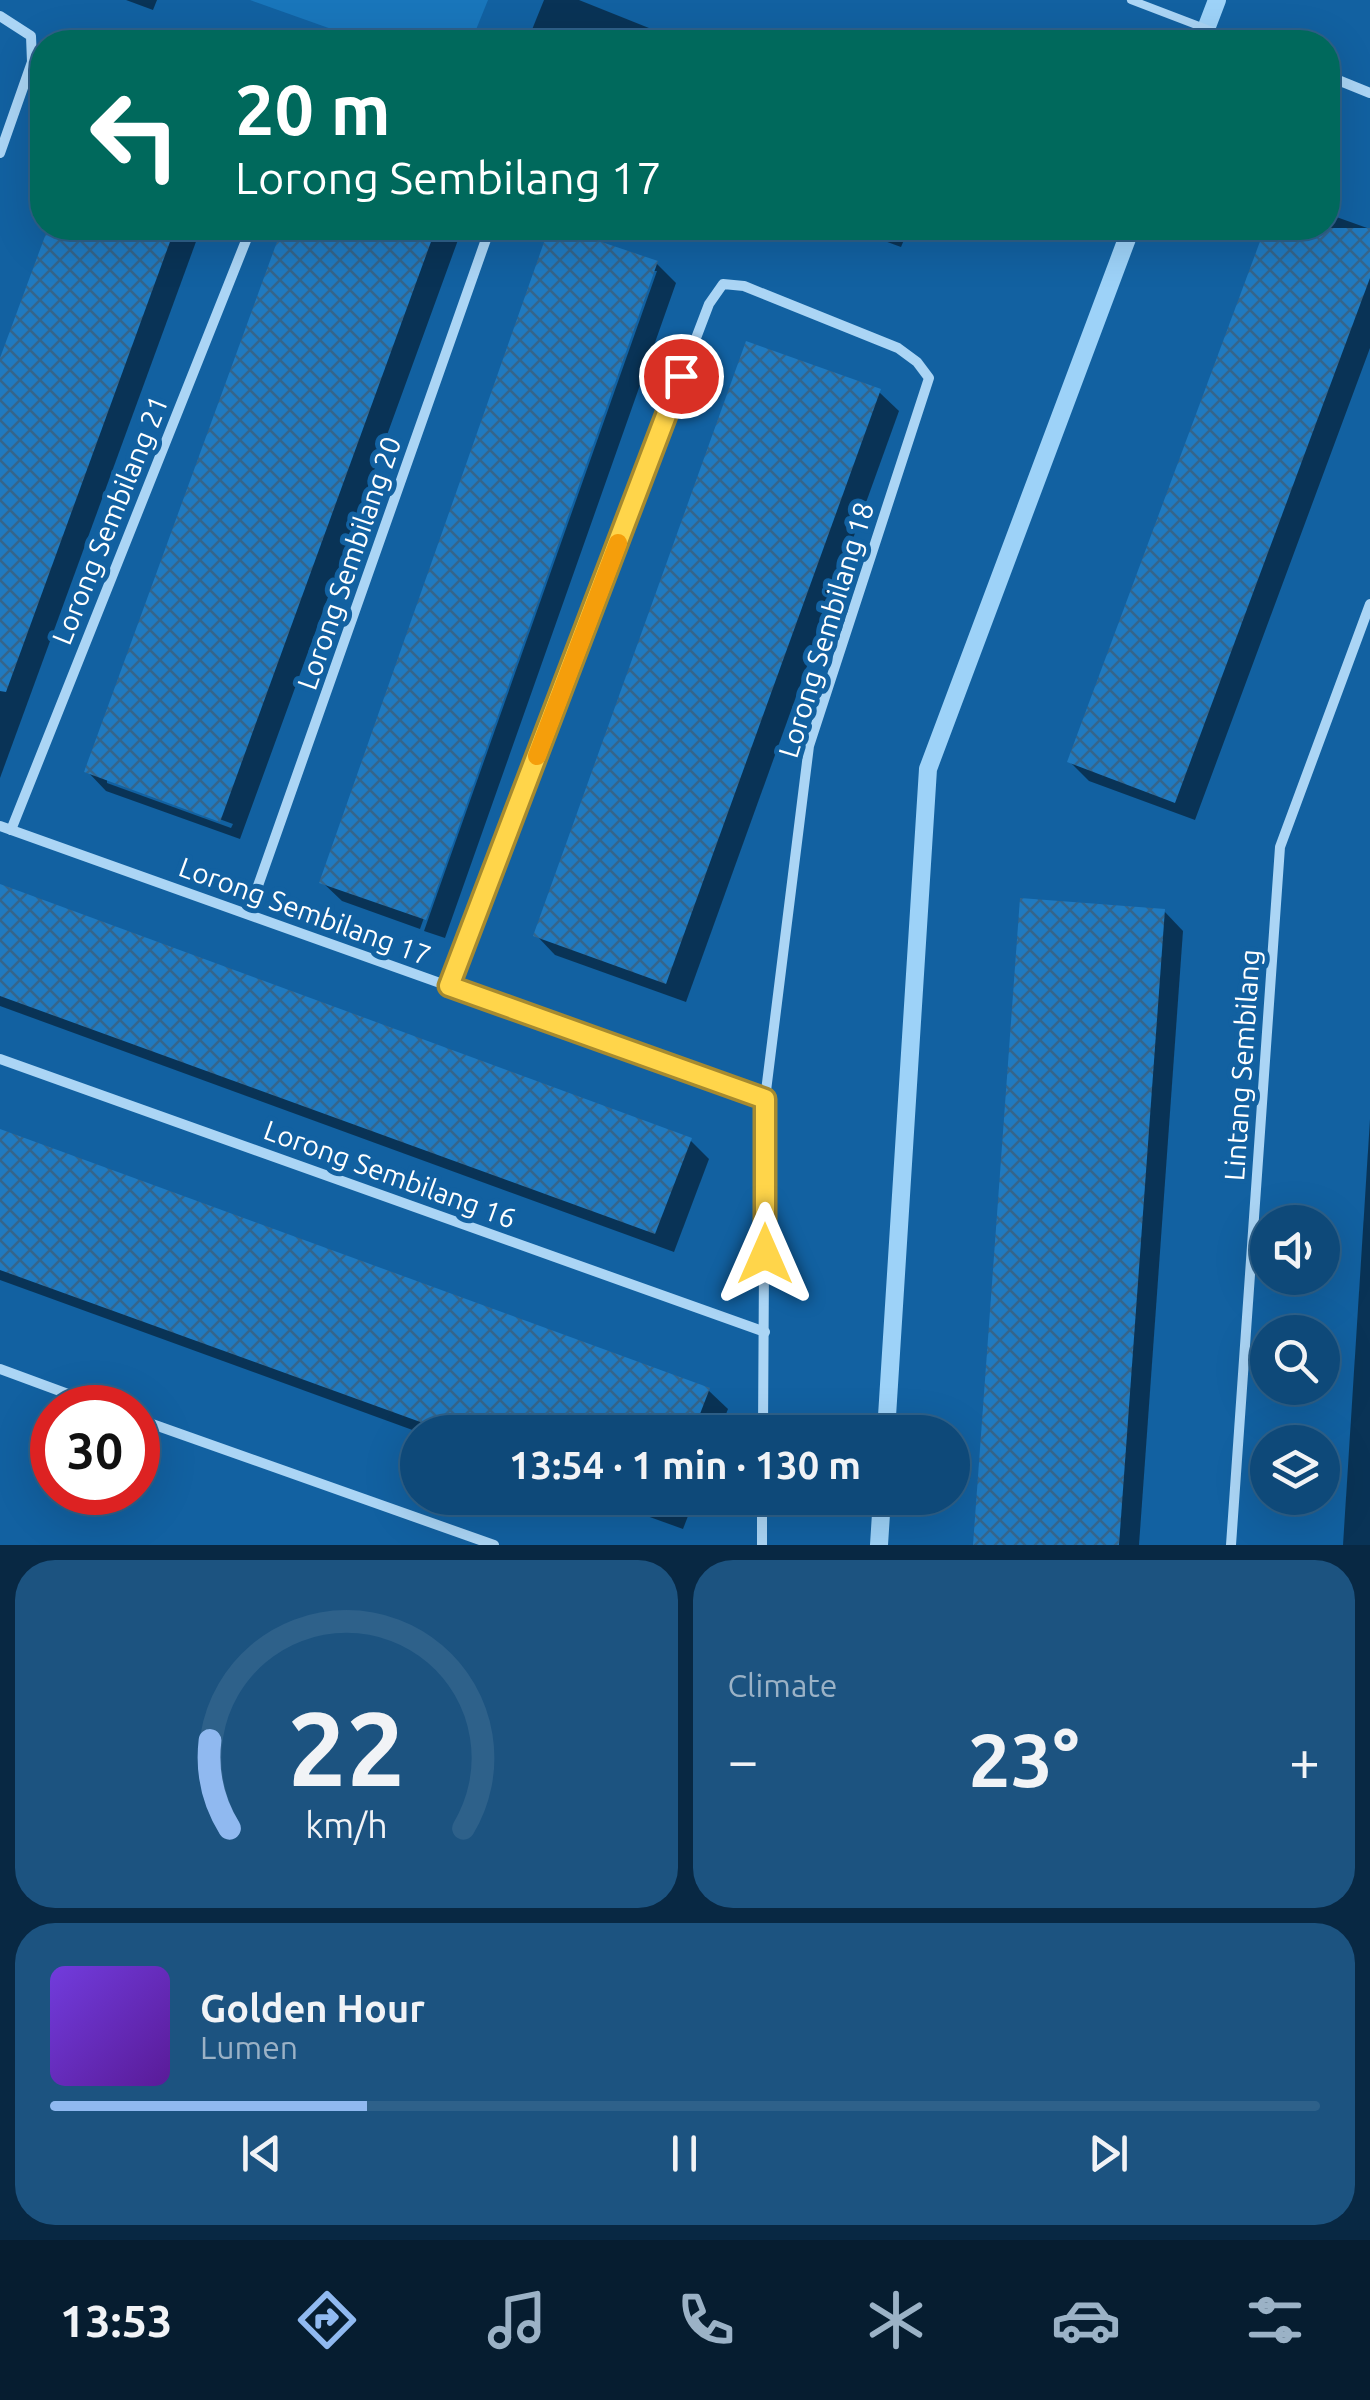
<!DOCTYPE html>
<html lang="en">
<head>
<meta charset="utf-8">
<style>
	:root { --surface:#0e4979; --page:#1c5380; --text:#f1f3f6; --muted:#9bb2c6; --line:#2e618a; --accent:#90b9f0 }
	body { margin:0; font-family:Ubuntu,sans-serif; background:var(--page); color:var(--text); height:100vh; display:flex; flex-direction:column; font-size:38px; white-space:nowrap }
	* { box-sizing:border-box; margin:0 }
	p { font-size:32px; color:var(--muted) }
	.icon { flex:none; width:55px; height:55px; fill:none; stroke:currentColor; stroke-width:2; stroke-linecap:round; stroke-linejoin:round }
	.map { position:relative; height:1545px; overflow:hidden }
	.drawer { display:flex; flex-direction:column; gap:15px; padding:15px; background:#082843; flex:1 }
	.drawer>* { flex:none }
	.banner { position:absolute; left:30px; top:30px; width:1310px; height:210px; border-radius:40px; box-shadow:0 10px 40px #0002,0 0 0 2px var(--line); background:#00695c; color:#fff; overflow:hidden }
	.buttons { position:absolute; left:1250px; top:1205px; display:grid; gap:20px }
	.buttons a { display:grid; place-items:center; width:90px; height:90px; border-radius:50%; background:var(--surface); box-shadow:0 10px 40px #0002,0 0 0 2px var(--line); font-size:50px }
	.speed { position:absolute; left:30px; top:1385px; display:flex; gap:20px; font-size:50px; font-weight:700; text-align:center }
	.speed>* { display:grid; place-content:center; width:130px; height:130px; border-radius:50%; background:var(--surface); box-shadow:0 10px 40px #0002,0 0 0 2px var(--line); line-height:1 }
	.speed .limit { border:15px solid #d22; background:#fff; color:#111 }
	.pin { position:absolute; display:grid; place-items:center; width:85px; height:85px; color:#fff; margin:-42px; border:5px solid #fff; border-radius:50%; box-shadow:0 2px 10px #0007 }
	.me { position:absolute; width:110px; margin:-55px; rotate:0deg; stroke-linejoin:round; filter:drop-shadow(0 0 8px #0008) }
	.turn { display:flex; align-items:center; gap:35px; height:210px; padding:0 40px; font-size:45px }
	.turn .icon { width:130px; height:130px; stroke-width:2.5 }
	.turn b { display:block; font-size:70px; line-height:85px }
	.big { font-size:75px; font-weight:700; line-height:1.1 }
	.drawer .widget { flex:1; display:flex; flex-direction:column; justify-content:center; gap:15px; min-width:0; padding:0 35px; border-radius:40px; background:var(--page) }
	.drawer .dial { align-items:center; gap:0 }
	.dial svg { height:260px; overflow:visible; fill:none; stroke:var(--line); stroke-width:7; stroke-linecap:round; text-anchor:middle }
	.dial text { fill:var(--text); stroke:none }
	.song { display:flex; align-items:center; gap:30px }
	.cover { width:120px; height:120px; border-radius:15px; background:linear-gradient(135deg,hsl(260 70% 55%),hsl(270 70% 35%)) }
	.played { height:10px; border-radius:5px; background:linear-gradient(90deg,var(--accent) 25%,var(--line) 25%) }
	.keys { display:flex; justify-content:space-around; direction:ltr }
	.heat { display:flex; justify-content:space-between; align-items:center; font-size:55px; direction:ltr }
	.drawer .tiles { flex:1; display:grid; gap:15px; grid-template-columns:1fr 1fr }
	.widget:last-child { grid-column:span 2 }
	.trip { position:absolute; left:400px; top:1415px; width:570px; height:100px; border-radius:50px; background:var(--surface); box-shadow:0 10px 40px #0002,0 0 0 2px var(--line); font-weight:700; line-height:100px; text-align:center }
	.tabs { display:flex; height:160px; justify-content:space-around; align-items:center; background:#061d30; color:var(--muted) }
	.tabs .icon { width:70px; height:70px }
	.tabs .selected { color:var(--accent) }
	.tabs b { font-size:45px; color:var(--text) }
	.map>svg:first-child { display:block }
	.pitch { fill:#1976bb }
	.shadow { fill:#0007; fill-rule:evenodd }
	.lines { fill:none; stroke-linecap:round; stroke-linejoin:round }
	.stream { stroke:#9dd2f8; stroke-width:18 }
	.building { fill:url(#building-cross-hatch) }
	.lane { stroke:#abd5f5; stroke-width:8 }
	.street { stroke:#abd5f5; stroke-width:10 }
	.route-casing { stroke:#a68a30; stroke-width:25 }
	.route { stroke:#ffd54a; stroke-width:18 }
	.slow { stroke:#f59e0b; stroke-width:18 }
	.labels { text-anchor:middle; stroke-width:10; stroke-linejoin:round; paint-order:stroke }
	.street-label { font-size:28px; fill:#fff; stroke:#1261a1 }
</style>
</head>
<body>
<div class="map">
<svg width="1370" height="1545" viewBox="0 0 1370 1545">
	<defs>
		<pattern id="building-cross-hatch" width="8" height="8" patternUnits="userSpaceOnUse" patternTransform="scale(2.5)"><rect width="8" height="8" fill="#207ac0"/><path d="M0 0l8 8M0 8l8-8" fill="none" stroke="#34658c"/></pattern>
	</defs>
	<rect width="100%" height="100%" fill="#1261a1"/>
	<path class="pitch" d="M250 0H488L471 42H368Z"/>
	<g class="shadow">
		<path d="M126 0H157L153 10Z"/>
		<path d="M544 0H579L684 42H527Z"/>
		<path d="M1328 214 1370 229V348L1195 820 1089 781 1070 762 1268 228H1328Z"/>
		<path d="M50 228H201L0 778V366Z"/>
		<path d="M285 228H446L458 240 240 839 106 791 87 771ZM107 778 233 824 231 828 107 783Z"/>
		<path d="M552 228 656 263 676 283 445 938 424 931 657 271H652L420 929 342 901 322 882Z"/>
		<path d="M849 228H909L901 247Z"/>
		<path d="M879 392 899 411 686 1002 555 955 536 935Z"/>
		<path d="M0 887 690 1140 709 1159 674 1252 0 1006Z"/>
		<path d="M1164 911 1183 931 1139 1545H975Z"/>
		<path d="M1370 1119V1545H1343Z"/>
		<path d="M0 1131 708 1390 728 1409 719 1432H418L0 1280Z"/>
		<path d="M597 1498H695L683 1529Z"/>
	</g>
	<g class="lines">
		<g class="stream">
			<path d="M1201 42 1217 0"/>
			<path d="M886 1432 928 769 1131 228"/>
			<path d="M879 1545 882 1498"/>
		</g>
	</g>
	<g class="building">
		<path d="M48 228H175L6 692 0 691V358Z"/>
		<path d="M282 228H436L220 822 84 772Z"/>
		<path d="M549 228H560L658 261 426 920 319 883Z"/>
		<path d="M1265 228H1370V278L1175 803 1067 762Z"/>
		<path d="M746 341 881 389 666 984 533 936Z"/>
		<path d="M0 884 692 1138 655 1234 0 996Z"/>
		<path d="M1020 898 1165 909 1119 1545H973Z"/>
		<path d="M0 1129 710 1388 693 1432H448L0 1270Z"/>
		<path d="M626 1498H669L664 1511Z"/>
	</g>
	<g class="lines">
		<path class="lane" d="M1131 0 1241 42"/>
		<g class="street">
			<path d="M0 16 31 36 32 62 0 153"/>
			<path d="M1328 76 1370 93"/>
			<path d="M0 826 765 1099"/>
			<path d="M11 830 251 228"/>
			<path d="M248 914 490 228"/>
			<path d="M449 986 709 304 723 284 744 286 898 348 917 362 929 378 809 746 765 1099 763 1432"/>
			<path d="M0 1059 765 1332"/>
			<path d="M0 1369 106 1408"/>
			<path d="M138 1419 494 1545"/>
			<path d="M762 1545V1498"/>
			<path d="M1231 1545 1280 847 1370 604"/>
		</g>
	</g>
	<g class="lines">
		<defs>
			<path id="route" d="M681 376 449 986 765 1099V1254"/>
		</defs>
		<use href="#route" class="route-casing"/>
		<use href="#route" class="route"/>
		<path class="slow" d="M537 756 618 543"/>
	</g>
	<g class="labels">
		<g class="street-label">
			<text transform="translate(110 520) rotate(-68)" y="10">Lorong Sembilang 21</text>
			<text transform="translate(349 563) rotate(-71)" y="10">Lorong Sembilang 20</text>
			<text transform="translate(826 630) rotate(-73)" y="10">Lorong Sembilang 18</text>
			<text transform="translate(305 911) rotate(20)" y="10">Lorong Sembilang 17</text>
			<text transform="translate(1242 1065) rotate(-86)" y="10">Lintang Sembilang</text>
			<text transform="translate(390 1174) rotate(20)" y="10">Lorong Sembilang 16</text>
		</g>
	</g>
</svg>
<div class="buttons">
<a><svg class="icon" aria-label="sound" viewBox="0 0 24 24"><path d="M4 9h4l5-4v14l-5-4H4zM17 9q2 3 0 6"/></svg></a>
<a><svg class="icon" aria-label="search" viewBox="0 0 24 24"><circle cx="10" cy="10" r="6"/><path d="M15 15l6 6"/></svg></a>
<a><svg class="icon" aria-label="layers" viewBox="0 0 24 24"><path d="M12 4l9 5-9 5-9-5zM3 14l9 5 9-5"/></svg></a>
</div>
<div class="speed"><div class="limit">30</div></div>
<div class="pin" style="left:681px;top:376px;background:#d93025"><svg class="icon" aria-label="arrive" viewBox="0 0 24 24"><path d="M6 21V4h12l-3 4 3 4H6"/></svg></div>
<svg class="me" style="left:765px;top:1254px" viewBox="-20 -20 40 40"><path d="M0-17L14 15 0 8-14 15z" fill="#ffd54a" stroke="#fff" stroke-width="4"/></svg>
<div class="trip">13:54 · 1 min · 130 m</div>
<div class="banner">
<div class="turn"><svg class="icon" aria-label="left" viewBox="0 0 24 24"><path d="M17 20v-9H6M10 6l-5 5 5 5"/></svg><div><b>20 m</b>Lorong Sembilang 17</div></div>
</div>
</div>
<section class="drawer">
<div class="tiles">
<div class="widget dial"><svg viewBox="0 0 100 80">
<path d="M14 69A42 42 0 1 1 86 69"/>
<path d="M14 69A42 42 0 0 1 8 42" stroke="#90b9f0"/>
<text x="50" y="56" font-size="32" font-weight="700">22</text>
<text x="50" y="72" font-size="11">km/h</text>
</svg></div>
<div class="widget"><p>Climate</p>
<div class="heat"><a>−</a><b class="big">23°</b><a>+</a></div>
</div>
<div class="widget">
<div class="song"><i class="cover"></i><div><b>Golden Hour</b><p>Lumen</p></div></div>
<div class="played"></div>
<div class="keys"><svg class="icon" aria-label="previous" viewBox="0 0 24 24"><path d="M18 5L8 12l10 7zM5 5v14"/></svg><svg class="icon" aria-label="pause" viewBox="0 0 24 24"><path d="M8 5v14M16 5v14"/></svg><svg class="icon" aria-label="next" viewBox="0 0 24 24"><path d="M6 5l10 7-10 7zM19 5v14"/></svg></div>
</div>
</div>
</section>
<nav class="tabs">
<b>13:53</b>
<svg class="icon selected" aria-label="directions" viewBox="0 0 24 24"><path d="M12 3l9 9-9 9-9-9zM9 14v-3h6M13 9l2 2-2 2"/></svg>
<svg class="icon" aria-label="music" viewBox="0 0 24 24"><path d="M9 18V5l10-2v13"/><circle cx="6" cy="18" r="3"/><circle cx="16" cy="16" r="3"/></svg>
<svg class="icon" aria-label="phone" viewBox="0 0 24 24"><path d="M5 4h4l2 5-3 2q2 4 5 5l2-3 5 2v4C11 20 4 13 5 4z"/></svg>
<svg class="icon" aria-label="climate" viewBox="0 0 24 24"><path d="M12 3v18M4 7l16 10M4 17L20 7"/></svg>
<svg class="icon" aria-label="car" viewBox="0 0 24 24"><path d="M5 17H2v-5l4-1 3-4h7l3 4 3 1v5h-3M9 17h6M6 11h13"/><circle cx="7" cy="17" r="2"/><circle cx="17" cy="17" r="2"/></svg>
<svg class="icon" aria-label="filters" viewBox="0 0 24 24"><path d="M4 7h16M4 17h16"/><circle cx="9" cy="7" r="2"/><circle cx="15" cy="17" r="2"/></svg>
</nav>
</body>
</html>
